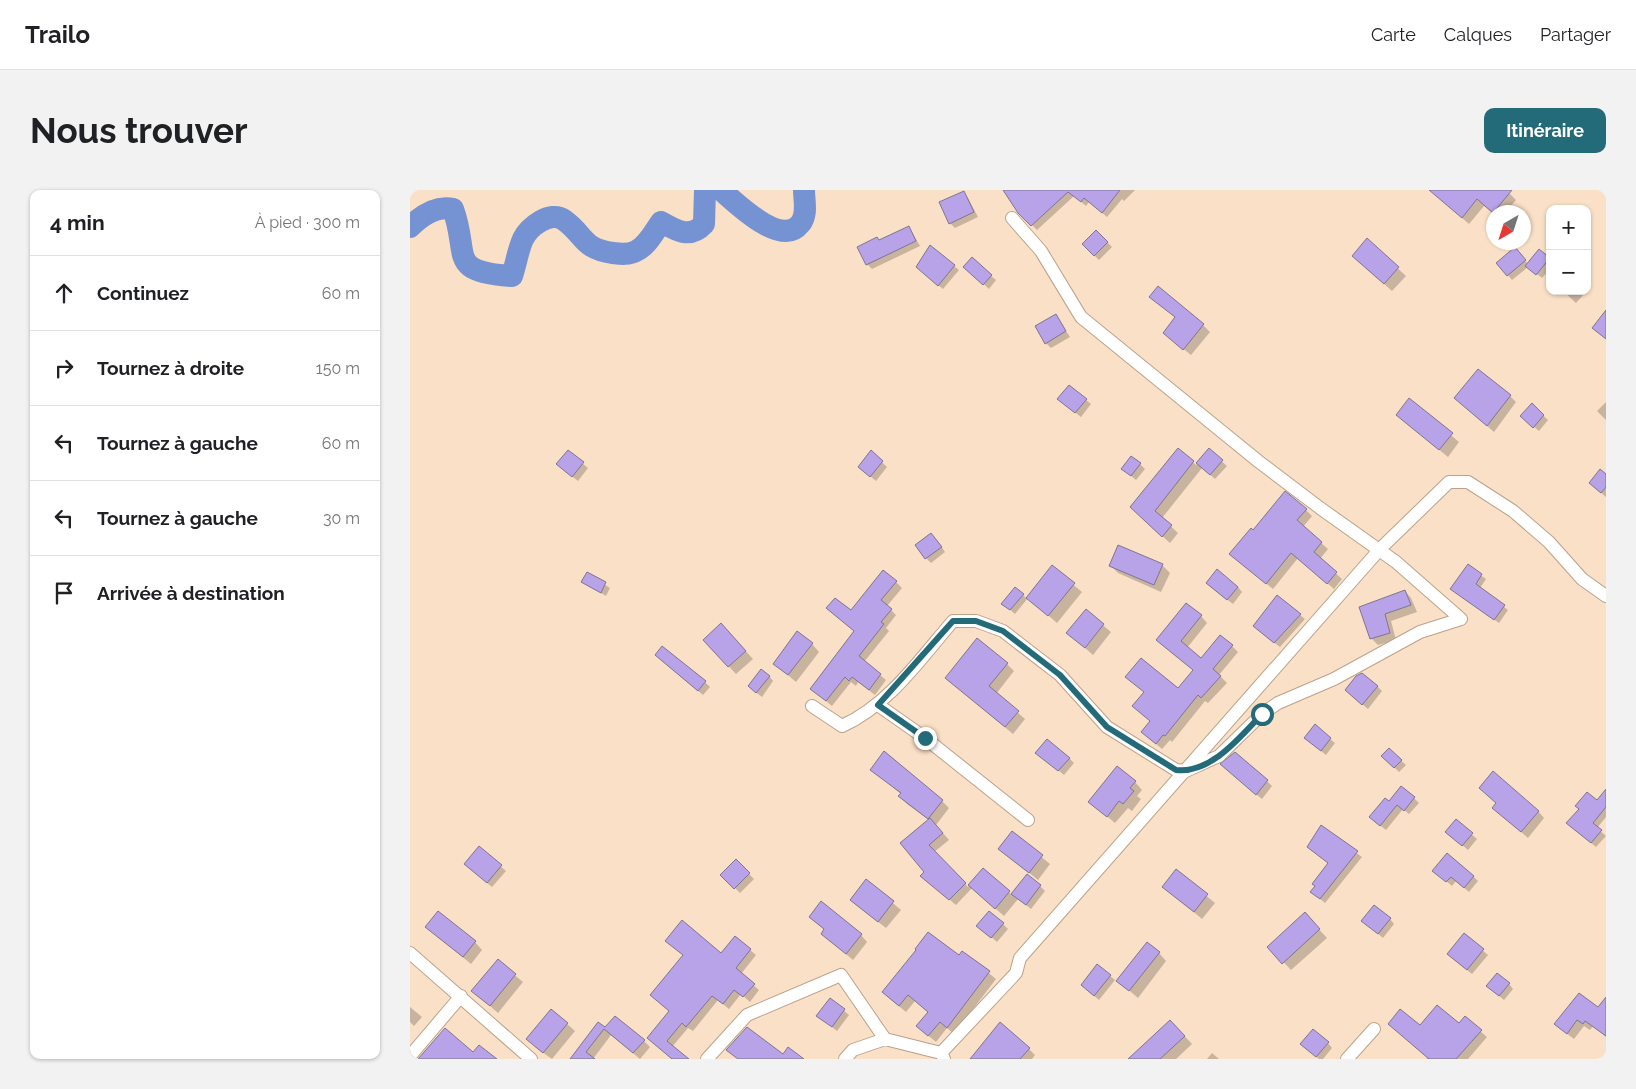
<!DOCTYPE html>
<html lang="fr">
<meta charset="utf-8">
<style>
body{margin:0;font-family:Raleway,sans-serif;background:#f2f2f2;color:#202124}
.controls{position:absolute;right:15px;top:15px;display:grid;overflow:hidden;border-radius:10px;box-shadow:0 1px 4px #0004}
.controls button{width:45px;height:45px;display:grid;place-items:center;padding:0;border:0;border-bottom:1px solid #e0e0e0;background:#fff;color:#202124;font:25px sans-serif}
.compass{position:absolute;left:1076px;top:15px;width:45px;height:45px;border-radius:50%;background:#fff;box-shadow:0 1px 4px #0004;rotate:219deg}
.stop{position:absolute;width:15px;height:15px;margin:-11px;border:4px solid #246b79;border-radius:50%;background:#fff}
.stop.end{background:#246b79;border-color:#fff;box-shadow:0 1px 5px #0008}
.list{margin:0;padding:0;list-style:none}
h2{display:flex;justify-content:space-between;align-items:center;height:65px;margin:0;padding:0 20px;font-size:21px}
h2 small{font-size:16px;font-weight:400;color:#757577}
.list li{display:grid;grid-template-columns:32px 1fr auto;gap:15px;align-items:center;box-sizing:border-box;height:75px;padding:0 20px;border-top:1px solid #e0e0e0}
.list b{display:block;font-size:19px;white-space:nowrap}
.list em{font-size:16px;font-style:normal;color:#757577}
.icon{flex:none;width:28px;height:28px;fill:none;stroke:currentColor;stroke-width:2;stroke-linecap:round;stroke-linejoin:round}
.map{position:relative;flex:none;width:1196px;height:869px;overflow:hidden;border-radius:10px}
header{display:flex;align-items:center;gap:30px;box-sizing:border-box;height:70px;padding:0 25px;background:#fff;border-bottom:1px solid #e0e0e0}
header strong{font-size:24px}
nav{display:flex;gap:28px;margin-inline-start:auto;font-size:18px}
.intro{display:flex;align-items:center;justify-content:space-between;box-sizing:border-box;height:120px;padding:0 30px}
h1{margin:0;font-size:35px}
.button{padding:12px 22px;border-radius:10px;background:#246b79;color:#fff;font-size:18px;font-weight:700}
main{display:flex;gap:30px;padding:0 30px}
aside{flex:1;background:#fff;border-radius:10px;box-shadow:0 1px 4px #0004}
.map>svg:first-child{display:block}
.shadow{fill:#0003}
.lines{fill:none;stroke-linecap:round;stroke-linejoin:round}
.river{stroke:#7592d2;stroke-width:22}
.building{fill:#b8a2e8;stroke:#7d7592}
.minor-casing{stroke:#bba289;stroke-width:14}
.minor{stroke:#fff;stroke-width:12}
.route{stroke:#246b79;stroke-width:6}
</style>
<header>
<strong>Trailo</strong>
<nav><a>Carte</a><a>Calques</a><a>Partager</a></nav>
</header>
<div class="intro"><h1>Nous trouver</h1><a class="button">Itinéraire</a></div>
<main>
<aside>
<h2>4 min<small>À pied · 300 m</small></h2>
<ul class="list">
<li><svg class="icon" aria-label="ahead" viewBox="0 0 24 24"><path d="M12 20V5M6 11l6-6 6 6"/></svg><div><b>Continuez</b></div><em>60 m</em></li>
<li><svg class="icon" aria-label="right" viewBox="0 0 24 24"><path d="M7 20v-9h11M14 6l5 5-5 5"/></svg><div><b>Tournez à droite</b></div><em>150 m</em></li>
<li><svg class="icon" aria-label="left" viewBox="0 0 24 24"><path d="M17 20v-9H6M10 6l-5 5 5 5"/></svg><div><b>Tournez à gauche</b></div><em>60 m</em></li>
<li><svg class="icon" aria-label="left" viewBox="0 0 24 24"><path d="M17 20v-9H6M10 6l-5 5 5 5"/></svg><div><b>Tournez à gauche</b></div><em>30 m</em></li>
<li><svg class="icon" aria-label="arrive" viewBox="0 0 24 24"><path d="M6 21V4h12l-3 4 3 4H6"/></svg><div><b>Arrivée à destination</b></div></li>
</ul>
</aside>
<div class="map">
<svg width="1196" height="869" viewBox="0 0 1196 869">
<rect width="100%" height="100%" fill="#fae0c6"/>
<!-- shadow -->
<path class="shadow" d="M595 0H725L714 11 712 9 697 27 679 12 676 16 664 6 627 40 609 22Z
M1026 0H1096L1106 10 1096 22 1084 24 1074 16 1059 34 1030 9Z
M554 3 558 8 568 27 545 38 540 33Z
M499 37 510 56 462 79 457 74Z
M686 41 702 57 689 70 673 54Z
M957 50 996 86 982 101 951 73Z
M1129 61 1140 70V79L1132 88 1118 77 1102 90 1098 85 1109 64 1118 74Z
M544 76 549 80 533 99 512 82Z
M560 81 581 86 586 90 579 99Z
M1153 101H1173L1175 103 1166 113Z
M741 107 793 135 800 142 781 165 761 149 766 128Z
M646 126 660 147 641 158 636 153Z
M1100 206 1106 212 1084 242 1045 208Z
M676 210 681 214 671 227 654 214Z
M999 210 1049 252 1038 267 987 225Z
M1196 212V230L1187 221Z
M1122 215 1138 230 1129 241 1117 231Z
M768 260 786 275 799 260 817 276 805 289 792 278 752 328 768 343 760 353 729 325Z
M158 261 178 278 168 291 153 279Z
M461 262 477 277 466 291 454 281Z
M730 274 735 279 726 290 713 279Z
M1196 286V307L1185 298Z
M896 320 902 326 893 337 918 359 910 369 932 389 924 399 888 368 863 399 827 370Z
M526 349 535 362 521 373 516 368Z
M700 375H752L760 383 751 402 708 383Z
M1058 376 1076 389 1070 398 1098 420 1089 433 1046 403Z
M642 377 672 402 647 433 618 408 605 424 598 418 613 405 617 409Z
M177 383 200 398 196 406 173 392Z
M486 392 492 398 477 416 486 425 476 438 479 441 454 472 476 490 465 505 448 492 446 496 441 492 422 516 401 499 445 442 441 422Z
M828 397 832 402 823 414 802 398Z
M995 401 1001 408 1007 422 981 431 986 450 968 455 961 448 951 417Z
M676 421 701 442 683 465 658 443Z
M890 425 895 429 870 457 849 441Z
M791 426 797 433 777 458 791 469 822 456 828 462 809 485 817 493 798 513 795 511 762 552 760 550 752 559 739 548 768 500 784 480 754 456Z
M319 443 343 469 326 484 294 450Z
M402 454 409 462 386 492 364 473Z
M251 470 295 492 300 497 293 505Z
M597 474 604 481 586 504 615 529 603 544 536 488Z
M359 486 363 491 352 507 344 501Z
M967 496 972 501 958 519 941 505Z
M920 549 925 553 916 565 901 553Z
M979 560 996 575 989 582 973 566Z
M632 567 659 568 664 573 654 585Z
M462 580 532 611 539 618 526 635 539 650 524 662 558 697 573 680 602 705 630 696 635 701 621 719 608 709 594 726 562 698 546 715 518 692 516 682 519 630 497 614 490 606 491 604Z
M857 591 862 596 852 609 837 597Z
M725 592 732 600 727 606 731 609 722 621 718 618 705 633 688 619Z
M1004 608 1009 613 999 624 993 619 976 640 966 632 979 612Z
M1196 608V627L1187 638 1196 646 1186 657 1163 638 1187 612Z
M1087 613 1128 621 1134 628 1118 648 1090 624Z
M1046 631 1067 649 1058 660 1042 646Z
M911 637 952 667 915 713 902 702 919 674Z
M602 643 640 674 628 690 590 659Z
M69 658 96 681 82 697 60 679Z
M326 671 344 689 330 703 312 685Z
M766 681 805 713 792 729 754 697Z
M1029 685 1063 686 1068 691 1059 702 1046 691 1042 696Z
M457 691 491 720 476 738 449 717Z
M400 727 451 745 457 752 443 770 419 750 415 740Z
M980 729 984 734 973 748 953 731Z
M902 732 917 748 881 780 859 757Z
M593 734 598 739 587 752 573 740Z
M16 737 65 752 72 760 61 774Z
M1054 745 1078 765 1062 784 1043 769Z
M340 760 346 765 331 784 349 800 340 812 331 804 319 819 308 810 283 841 278 838 262 857 277 869H262L244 854 312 764Z
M553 762 586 789 544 844 537 838 526 852 515 843 519 823 505 811 496 822 480 809Z
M749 763 756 771 728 808 708 791Z
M88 771 113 792 88 823 63 801Z
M700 786 705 790 689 810 677 800Z
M1099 794 1103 799 1094 810 1083 801Z
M1170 805 1188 819H1196V847L1183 836 1180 840 1174 836 1164 849 1152 840Z
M420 809 439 825 427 841 413 830Z
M0 817 12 827 4 836 0 832Z
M1055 828 1077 847 1058 869H1017L1010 837 1049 835Z
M157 834 165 841 142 869 125 857Z
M189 834 196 839 234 851 240 857 230 869 201 845 183 869H161Z
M768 839 782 854 766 869H726Z
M918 853 922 858 913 869H909L897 859Z
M619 859 625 865 622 869H565Z
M802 863 809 869H797Z"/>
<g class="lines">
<!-- river -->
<path class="river" d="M311 0C325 12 371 58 390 34 398 25 394 11 394 0
M0 37C12 25 26 15 43 19 60 65 36 82 102 86 106 74 108 60 113 49 119 37 140 20 154 30 175 45 172 59 203 63 211 64 219 65 226 61 237 56 244 42 251 32 267 41 280 49 294 34L295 0"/>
</g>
<!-- building -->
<path class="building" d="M593 0H710L692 23 674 8 671 12 658 2 621 36 608 23Z
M1019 0H1102L1083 23 1067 9 1052 28Z
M554 1 564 22 539 34 529 12Z
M499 36 506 51 456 75 447 57 467 47 469 50Z
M686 40 698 52 684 66 672 54Z
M957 48 989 77 974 94 942 66Z
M520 55 545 75 528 96 506 77Z
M1105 57 1116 70 1097 86 1086 73Z
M1129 59 1140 68 1126 85 1115 76Z
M562 67 582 85 573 95 553 77Z
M748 96 794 134 773 160 753 143 765 127 739 107Z
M1196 120V149L1182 138Z
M646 124 656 141 635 154 625 136Z
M1068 179 1101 205 1077 236 1044 208Z
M659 195 677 209 665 223 647 209Z
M999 208 1043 243 1029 260 986 225Z
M1122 213 1134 225 1123 238 1110 226Z
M768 258 784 271 745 321 762 335 752 347 720 317Z
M799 258 813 270 800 285 786 273Z
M158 260 174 272 162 287 146 274Z
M461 260 473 271 460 287 448 277Z
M721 266 731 273 721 286 711 279Z
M1190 279 1196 284V297L1191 303 1179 293Z
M875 301 897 319 887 330 912 352 904 362 927 382 917 394 881 363 856 394 819 364 841 338 843 340Z
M521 343 532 357 515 369 505 355Z
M708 355 753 374 744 395 699 376Z
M1058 374 1072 384 1066 394 1095 415 1084 430 1040 399Z
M642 375 665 393 638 426 616 408Z
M807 379 828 397 817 410 796 393Z
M473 380 487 391 471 410 482 419 471 432 474 434 449 466 471 484 459 500 442 487 439 491 435 487 416 511 400 499 444 441 416 418 425 408 441 420Z
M177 382 196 392 191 403 171 392Z
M605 397 614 404 600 420 591 414Z
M995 400 1001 415 975 424 980 443 960 449 949 417Z
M867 405 891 424 864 453 843 436Z
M776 413 792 425 771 451 791 468 810 445 823 455 803 479 811 486 791 508 788 505 755 546 753 545 746 554 731 542 740 531 722 516 734 502 715 487 731 468 768 498 783 480 746 450Z
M676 419 694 434 675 458 656 443Z
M311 433 336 461 318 477 293 450Z
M387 441 403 453 378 485 363 474Z
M567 448 598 473 579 496 609 521 595 537 535 488Z
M252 456 296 491 288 501 245 465Z
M351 479 360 486 346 503 338 496Z
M952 483 968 496 952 515 935 500 946 486Z
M905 534 921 548 911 561 894 548Z
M637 549 660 568 648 581 625 563Z
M979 558 992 570 984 578 971 566Z
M474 561 533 610 518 629 488 606 491 603 460 580Z
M825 562 858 590 846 605 810 574Z
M707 576 726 591 720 598 724 601 713 614 709 611 697 627 678 612Z
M1083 581 1129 621 1111 642 1082 618 1086 613 1069 598Z
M991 596 1005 607 994 621 987 615 970 636 959 627 975 608 979 611Z
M1196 599V617L1183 633 1192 640 1181 653 1156 633 1169 619 1165 616 1177 602 1187 610Z
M520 628 533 643 519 655 556 693 539 710 510 686 514 682 490 653Z
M1046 629 1063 643 1052 656 1035 642Z
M911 635 948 661 910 709 900 702 905 696 902 694 918 673 897 657Z
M602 641 633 665 619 683 588 659Z
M69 656 92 675 77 693 54 674Z
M1037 663 1064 686 1054 698 1041 687 1036 692 1022 681Z
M326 669 340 683 324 699 310 685Z
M573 678 600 701 585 719 558 695Z
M766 679 798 704 784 722 752 697Z
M617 684 631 695 616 715 601 704Z
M456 689 484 711 468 732 440 710Z
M411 711 452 744 436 764 411 744 414 739 399 727Z
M964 715 981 728 968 744 951 731Z
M28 721 66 751 53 767 15 737Z
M579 721 594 733 581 748 566 736Z
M895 722 910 739 872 774 857 757Z
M272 730 311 763 325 746 341 759 326 778 345 794 333 807 324 800 313 814 302 806 276 837 272 833 257 851 279 869H262L237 848 259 821 240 805 273 765 255 751Z
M518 742 549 765 552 761 580 781 537 838 530 832 518 846 506 836 518 822 498 805 489 816 472 802 506 760 505 759Z
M1054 743 1074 759 1057 780 1037 764Z
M737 752 750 762 719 801 706 791Z
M88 769 106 784 80 816 61 801Z
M687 774 701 785 684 806 671 795Z
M1087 783 1100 793 1089 806 1076 796Z
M1169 803 1188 817 1196 807V846L1175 831 1173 834 1167 830 1157 844 1144 834Z
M420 808 435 819 422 837 406 826Z
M1027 815 1049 833 1055 826 1072 840 1046 869H1019L978 834 990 819 1010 835Z
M141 819 158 833 133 863 116 849Z
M205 826 235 850 223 863 194 839 176 862 185 869H160L188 832 195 837Z
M760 830 775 846 750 869H718Z
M590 832 620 858 610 869H560Z
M337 837 373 864 378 857 394 869H328L316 860Z
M35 838 63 862 69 855 87 869H8Z
M903 839 919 852 906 867 890 854Z"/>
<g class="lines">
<!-- minor casing -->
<g class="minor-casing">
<path id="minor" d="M602 28 631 61 671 127 848 271 910 318 986 372 1051 429
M468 515 515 548 618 630
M402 516 432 536C479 515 510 469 543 431H566L593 441 650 485 697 537 766 580 776 581 809 566 852 524 868 513 924 489 1010 442 1051 429
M0 763 121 869
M531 863 606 783 610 768 970 359 1039 292H1058L1103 321 1139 352 1172 389 1196 406
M0 866 51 806
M297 869 337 825 431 785 475 849 531 863 534 869
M435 869 443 860 475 849
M937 869 964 839"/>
</g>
<!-- minor -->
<use href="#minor" class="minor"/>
</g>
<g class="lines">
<!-- route -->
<path class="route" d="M515 548 468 515 543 431H566L593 441 650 485 697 537 766 580C801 584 830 547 852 524"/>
</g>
</svg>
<div class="controls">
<button>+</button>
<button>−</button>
</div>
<svg class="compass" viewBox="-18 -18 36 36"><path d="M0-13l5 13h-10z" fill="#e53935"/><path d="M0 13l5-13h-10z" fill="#757577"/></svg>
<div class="stop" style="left:852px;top:524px"></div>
<div class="stop end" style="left:515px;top:548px"></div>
</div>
</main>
